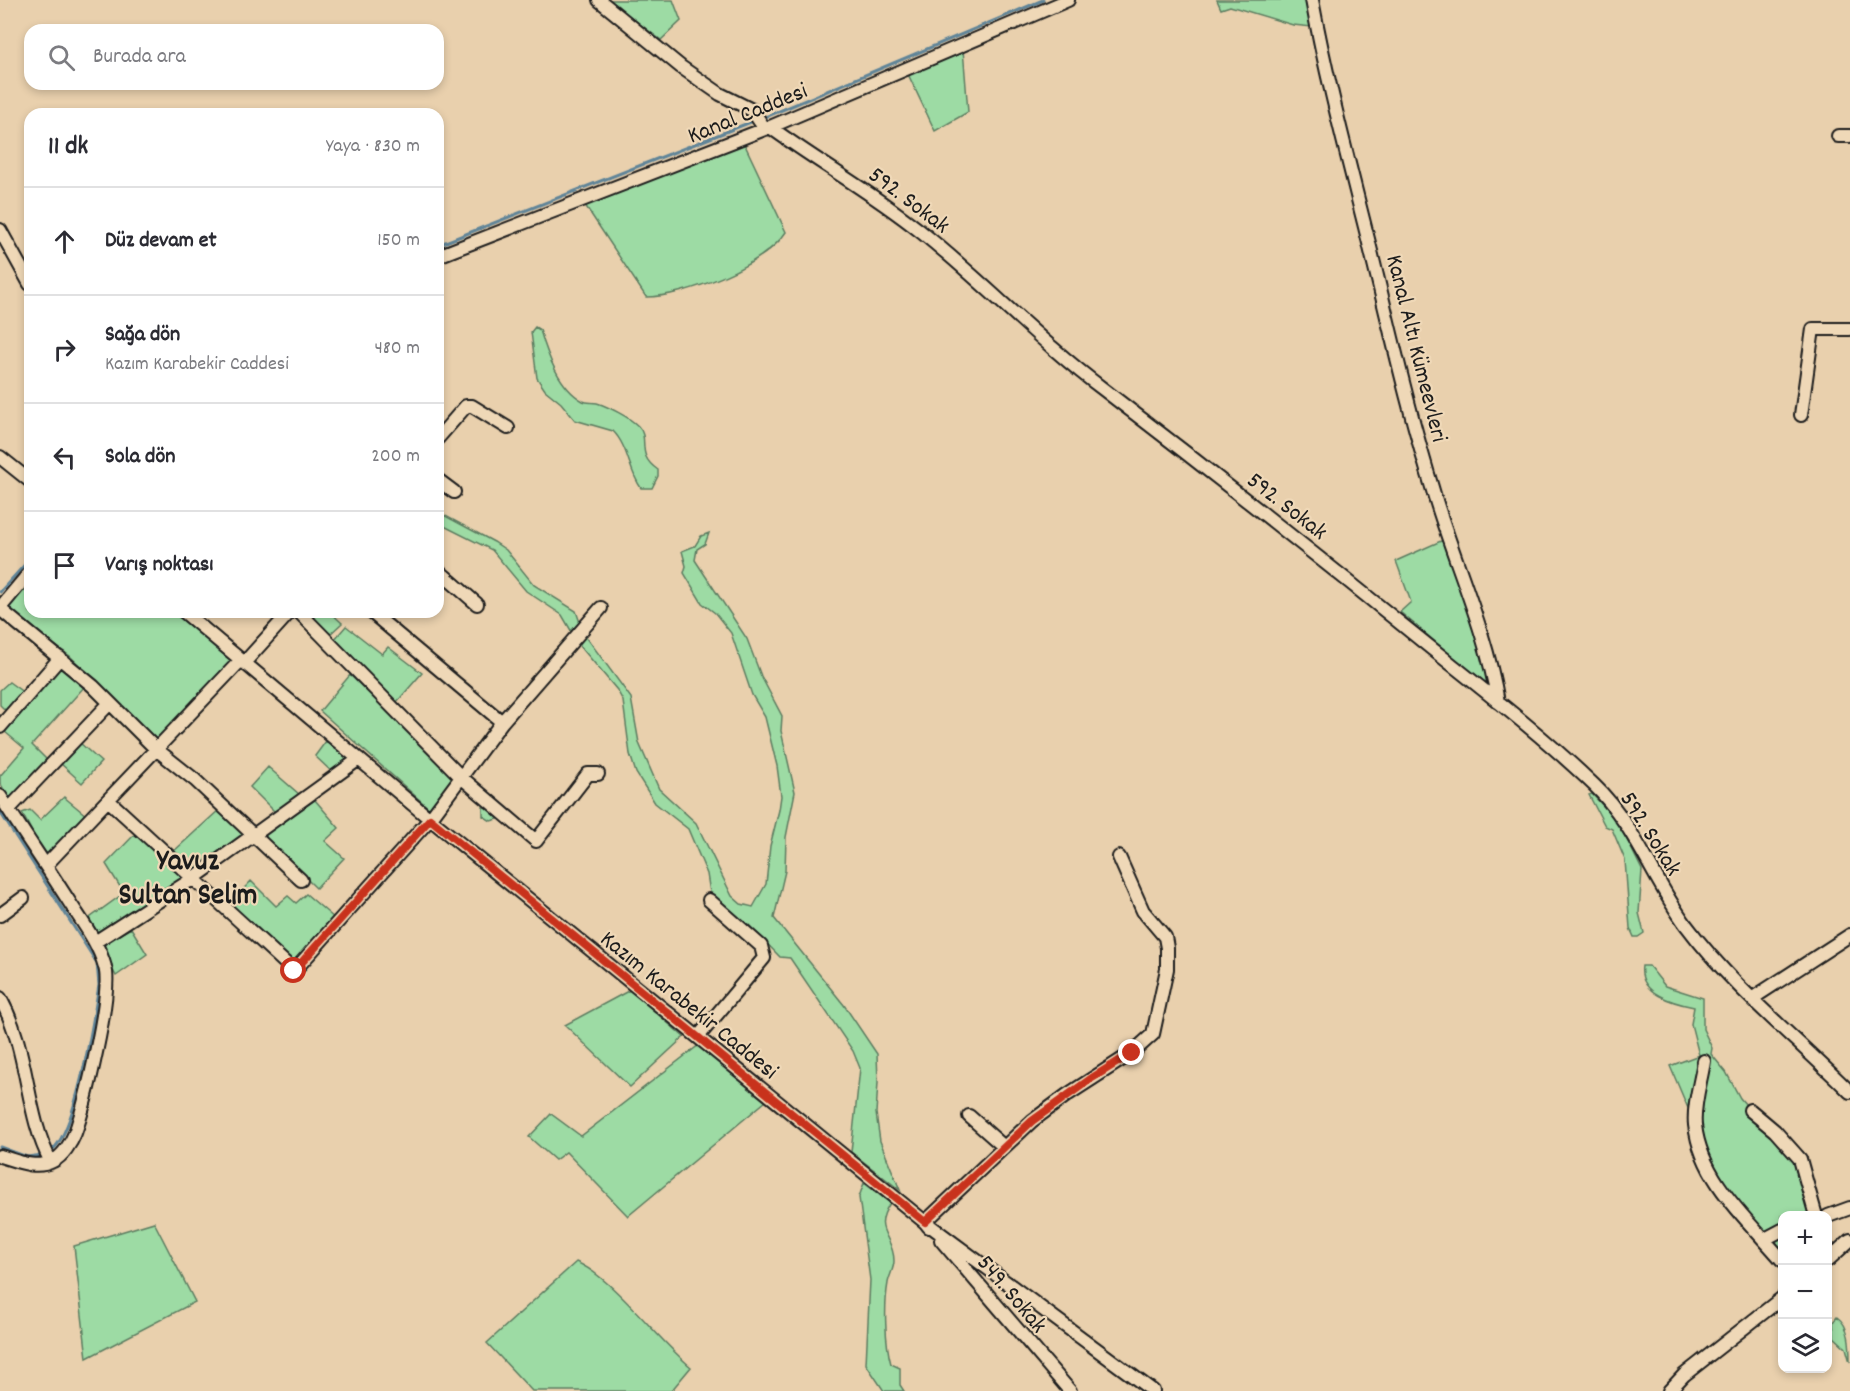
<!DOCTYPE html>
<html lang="tr">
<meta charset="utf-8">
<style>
body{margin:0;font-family:Dekko,sans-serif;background:#f2f2f3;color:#2b2b33}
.controls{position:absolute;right:18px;bottom:18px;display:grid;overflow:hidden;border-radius:12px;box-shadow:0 3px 9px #0003}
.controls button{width:54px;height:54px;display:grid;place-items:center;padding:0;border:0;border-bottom:2px solid #e1e1e2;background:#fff;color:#2b2b33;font:30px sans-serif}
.stop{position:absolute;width:18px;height:18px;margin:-14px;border:4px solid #c8321e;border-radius:50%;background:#fff}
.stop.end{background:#c8321e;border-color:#fff;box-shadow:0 2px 6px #0008}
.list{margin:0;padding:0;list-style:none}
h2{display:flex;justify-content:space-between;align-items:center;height:78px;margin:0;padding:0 24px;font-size:26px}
h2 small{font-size:20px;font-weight:400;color:#7c7c81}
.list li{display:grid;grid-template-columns:39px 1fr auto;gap:18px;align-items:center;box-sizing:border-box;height:108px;padding:0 24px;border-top:2px solid #e1e1e2}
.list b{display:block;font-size:22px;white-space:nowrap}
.list p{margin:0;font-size:20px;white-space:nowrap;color:#7c7c81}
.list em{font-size:20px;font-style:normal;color:#7c7c81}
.icon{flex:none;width:33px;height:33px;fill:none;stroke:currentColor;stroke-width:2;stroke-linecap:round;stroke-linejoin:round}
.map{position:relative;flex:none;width:1850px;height:1391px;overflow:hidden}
.search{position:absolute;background:#fff;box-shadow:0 3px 9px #0003;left:24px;top:24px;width:420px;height:66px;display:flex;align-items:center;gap:15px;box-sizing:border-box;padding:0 21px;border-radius:18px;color:#7c7c81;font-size:22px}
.panel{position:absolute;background:#fff;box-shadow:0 3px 9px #0003;left:24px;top:108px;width:420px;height:510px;border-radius:18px}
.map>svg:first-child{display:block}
.green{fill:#9ddba4;stroke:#5c7c60;stroke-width:1.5}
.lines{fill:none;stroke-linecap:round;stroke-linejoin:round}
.stream{stroke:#5f8498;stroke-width:3}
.minor-casing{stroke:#1c1c1c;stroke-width:16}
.minor{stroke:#efd8b7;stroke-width:12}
.route{stroke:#c8321e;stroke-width:8}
.labels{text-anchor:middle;stroke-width:4.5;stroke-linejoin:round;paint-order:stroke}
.street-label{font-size:24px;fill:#1c1c1c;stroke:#efd8b7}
.district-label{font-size:30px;font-weight:bold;fill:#1c1c1c;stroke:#efd8b7}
</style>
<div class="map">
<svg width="1850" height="1391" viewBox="0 0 1850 1391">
<rect width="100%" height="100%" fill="#e9d0ad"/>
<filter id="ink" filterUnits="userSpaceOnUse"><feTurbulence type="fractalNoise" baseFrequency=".0167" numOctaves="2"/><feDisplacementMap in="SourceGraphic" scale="12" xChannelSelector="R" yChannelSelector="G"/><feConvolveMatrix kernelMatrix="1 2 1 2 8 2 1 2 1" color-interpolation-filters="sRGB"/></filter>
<g filter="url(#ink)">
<!-- green -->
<path class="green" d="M608 0H673L681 21 661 40Z
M1217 0H1307L1312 27 1293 25 1230 6 1221 9Z
M963 49 968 112 935 131 908 74Z
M744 143 786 232C765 265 684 297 646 297L585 205Z
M535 327 540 330C547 354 559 388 583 401 587 403 592 402 597 403 609 407 629 417 638 426 651 440 634 453 658 470V476L652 488H641C629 471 628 446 613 431L575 420 561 403 545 390 537 378 531 332Z
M438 512 494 542 506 550 534 585 576 611 584 634 631 698 639 743 659 789 696 823 732 896 741 904 753 907 766 884 770 846 779 810 781 796 777 766 765 717 752 695 731 633 715 613 702 603 684 573 686 566 682 551 695 546 701 536 709 533 705 544 697 549 695 560 747 639 761 676 782 716 781 731 795 792 786 837 785 871 774 918 844 1005 877 1054 878 1082 876 1113 880 1141 900 1190 851 1152 860 1068 853 1051 790 958 780 957 748 924 729 912 710 893 707 874 688 829 655 803 636 773 630 754 623 701 617 690 580 646 562 615 526 591 492 550 438 523Z
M1443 540 1474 619 1491 689 1400 612 1411 602 1396 561Z
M30 578V612H173L234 662 157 743 70 656 6 611 7 604Z
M304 612H330L342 623 328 636Z
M346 626 382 654 388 647 422 673 396 703 334 640Z
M60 667 86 685 32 745 49 762 11 802 0 783V776L24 748 5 732Z
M350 675 458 779 431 810 320 711Z
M9 682 24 693 8 713 0 705V690Z
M326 741 350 759 333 773 315 756Z
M79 742 101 762 82 783 60 763Z
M268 767 300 795 276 813 250 787Z
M1592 794 1618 822 1642 870 1639 913 1644 933 1638 937H1634L1630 928 1625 860 1612 829 1605 826 1589 795Z
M64 797 87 816 46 858 22 813 30 810 40 820Z
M315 800 339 828 325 841 344 858 316 888 267 840 265 834Z
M483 807H489L498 819 491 821 483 816Z
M220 809 245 834 193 872 173 852Z
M136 833 183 877 98 935 87 920 124 893 106 864Z
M251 881 276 906 288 896 296 903 306 894 334 918 294 964 229 904Z
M131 928 147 954 116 976 100 945Z
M1642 966H1649L1665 986 1703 998V1029L1712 1048 1711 1054 1726 1072 1740 1098 1799 1166 1811 1215 1782 1216V1253L1729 1192 1713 1167 1670 1066 1699 1055 1691 1024 1694 1007C1674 1003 1638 994 1642 966Z
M630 990 684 1037 630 1087 565 1025Z
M699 1045 766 1101 628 1216 566 1152 555 1160 529 1137 551 1114 581 1136Z
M864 1183 890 1203C871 1232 894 1235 894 1261 894 1269 889 1276 888 1283 884 1305 885 1343 891 1364L900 1368V1385L904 1391H884L866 1364 870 1280 859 1197Z
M154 1222 195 1302 87 1358 74 1246Z
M576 1262C611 1276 658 1340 691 1367L671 1391H532L487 1343Z
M1837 1317C1850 1326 1850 1346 1850 1362L1846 1348 1834 1337 1833 1322Z"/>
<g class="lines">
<!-- stream -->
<path class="stream" d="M763 118 1043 0
M438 245 756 120
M0 592 30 559
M0 812 97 963 99 985C94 1016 76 1139 49 1152
M0 1147 27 1157 43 1155"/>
<!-- minor casing -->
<g class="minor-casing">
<path id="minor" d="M599 0 681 67 720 94 752 110 765 129
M1312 0C1327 81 1348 159 1368 239 1389 324 1408 410 1434 494 1455 564 1486 630 1498 702
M770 127C819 163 872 192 920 231 983 281 1039 341 1103 389 1214 474 1323 560 1431 648 1486 692 1543 736 1594 785 1634 823 1653 880 1686 925 1733 988 1795 1037 1850 1092
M1838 136H1850
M0 230 30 284
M438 256 770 127 1068 0
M1801 415 1813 329H1850
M438 438 466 406H472L508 428
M0 457 30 481
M438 480 454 492
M438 570 477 604
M0 608 30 572
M0 609 93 686 156 749 195 780 301 880
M184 612 430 819 925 1222 1153 1391
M299 612 461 777 536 841 588 774H598
M371 612 502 722
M244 663 290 612
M0 727 60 658
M0 796C23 832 47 867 70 903 83 923 99 944 105 967 113 992 85 1105 75 1133 71 1143 63 1156 53 1161 36 1170 17 1161 0 1156
M108 800 294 971 430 819 502 722 601 608
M9 809 109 704
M46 865 241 660
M0 915 23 898
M95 942 194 878 359 759
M0 998C30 1052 24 1111 51 1162
M1753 998 1850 935
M698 1037 764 958 761 946 709 900
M1704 1061C1701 1081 1693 1105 1695 1125 1701 1180 1749 1221 1782 1260
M1750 1110 1775 1131 1800 1159 1816 1216
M969 1116 1003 1146
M1828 1216 1850 1208
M929 1227 925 1222 1032 1121 1067 1095 1132 1053 1153 1034 1167 969V948L1165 937 1143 911 1119 857
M1765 1239 1782 1230
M941 1240 1070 1391
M1828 1260 1850 1240
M1669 1391 1684 1375 1782 1298"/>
</g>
<!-- minor -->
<use href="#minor" class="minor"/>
</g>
</g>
<g class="lines" filter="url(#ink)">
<!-- route -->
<path class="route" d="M294 971 430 819 925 1222 1032 1121 1092 1078 1132 1053"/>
</g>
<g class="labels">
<!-- street labels -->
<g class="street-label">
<text transform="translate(747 112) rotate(-22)" y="8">Kanal Caddesi</text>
<text transform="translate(910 199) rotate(37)" y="8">592. Sokak</text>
<text transform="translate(1418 348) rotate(76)" y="8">Kanal Altı Kümeevleri</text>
<text transform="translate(1288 505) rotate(38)" y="8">592. Sokak</text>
<text transform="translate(1652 833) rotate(58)" y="8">592. Sokak</text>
<text transform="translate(690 1004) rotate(39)" y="8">Kazım Karabekir Caddesi</text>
<text transform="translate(1013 1293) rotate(50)" y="8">549. Sokak</text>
</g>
<!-- district labels -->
<g class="district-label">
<text x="188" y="869">Yavuz<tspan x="188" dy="34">Sultan Selim</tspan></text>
</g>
</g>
</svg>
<div class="controls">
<button>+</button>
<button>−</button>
<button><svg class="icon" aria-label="layers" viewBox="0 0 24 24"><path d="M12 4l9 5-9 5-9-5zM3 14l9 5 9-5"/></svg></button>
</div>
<div class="stop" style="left:294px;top:971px"></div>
<div class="stop end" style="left:1132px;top:1053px"></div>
<div class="search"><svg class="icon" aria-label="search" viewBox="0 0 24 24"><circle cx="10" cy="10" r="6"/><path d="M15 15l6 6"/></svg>Burada ara</div>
<section class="panel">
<h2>11 dk<small>Yaya · 830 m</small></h2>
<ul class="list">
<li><svg class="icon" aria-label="ahead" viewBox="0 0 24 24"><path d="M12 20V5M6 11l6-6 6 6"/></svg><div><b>Düz devam et</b></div><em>150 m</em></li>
<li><svg class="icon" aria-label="right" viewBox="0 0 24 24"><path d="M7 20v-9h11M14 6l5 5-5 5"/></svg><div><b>Sağa dön</b><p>Kazım Karabekir Caddesi</p></div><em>480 m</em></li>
<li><svg class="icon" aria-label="left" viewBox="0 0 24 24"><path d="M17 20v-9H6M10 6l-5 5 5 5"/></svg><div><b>Sola dön</b></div><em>200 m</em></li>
<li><svg class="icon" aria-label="arrive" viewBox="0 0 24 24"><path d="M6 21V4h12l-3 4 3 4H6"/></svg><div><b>Varış noktası</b></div></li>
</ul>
</section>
</div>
